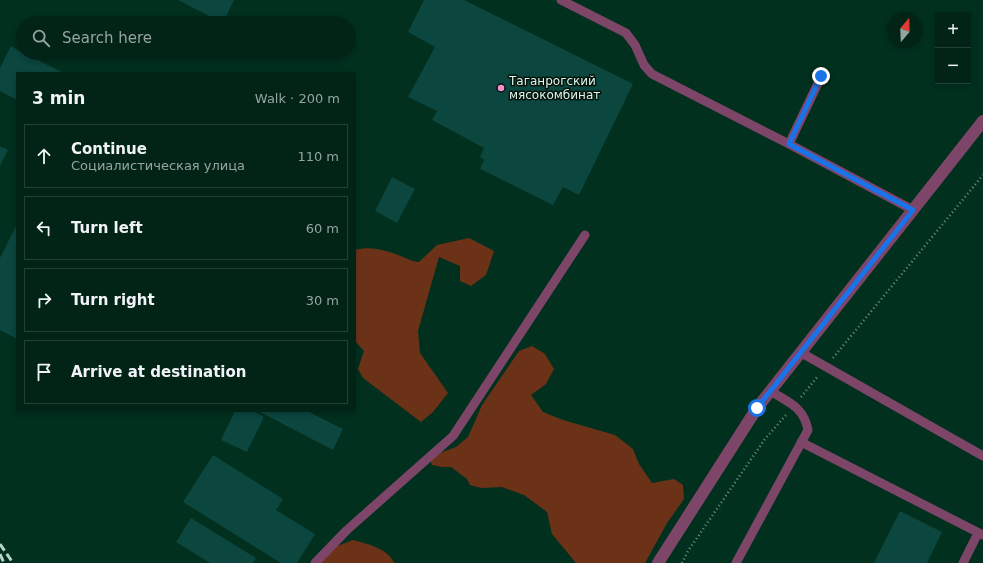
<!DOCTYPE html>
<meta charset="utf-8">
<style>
body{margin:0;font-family:"DejaVu Sans",sans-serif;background:#0f3024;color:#f1f3f6}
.controls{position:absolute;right:12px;top:12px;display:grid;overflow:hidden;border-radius:0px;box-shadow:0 2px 6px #0003}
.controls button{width:36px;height:36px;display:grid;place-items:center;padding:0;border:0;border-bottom:1px solid #234136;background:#012417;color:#f1f3f6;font:20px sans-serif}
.compass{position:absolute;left:887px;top:12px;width:36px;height:36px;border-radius:50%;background:#012417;box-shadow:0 2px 6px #0003;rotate:19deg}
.stop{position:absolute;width:12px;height:12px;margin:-9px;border:3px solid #1a73e8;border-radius:50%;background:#fff}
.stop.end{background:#1a73e8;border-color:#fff;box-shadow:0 1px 4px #0008}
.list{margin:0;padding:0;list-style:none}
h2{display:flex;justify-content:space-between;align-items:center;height:52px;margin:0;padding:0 16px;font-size:17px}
h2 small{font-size:13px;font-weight:400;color:#96a4a1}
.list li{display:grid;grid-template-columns:26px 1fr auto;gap:12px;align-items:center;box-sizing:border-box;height:64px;margin:0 8px 8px;padding:0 8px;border:1px solid #234136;border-radius:0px}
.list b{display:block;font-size:15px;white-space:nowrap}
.list p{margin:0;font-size:13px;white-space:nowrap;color:#96a4a1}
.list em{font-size:13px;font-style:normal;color:#96a4a1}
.icon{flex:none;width:22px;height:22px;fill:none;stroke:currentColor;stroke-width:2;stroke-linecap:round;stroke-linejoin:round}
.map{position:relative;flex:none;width:983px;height:563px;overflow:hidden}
.search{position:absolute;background:#012417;box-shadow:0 2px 6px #0003;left:16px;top:16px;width:340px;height:44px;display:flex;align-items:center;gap:10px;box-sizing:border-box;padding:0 14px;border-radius:22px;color:#96a4a1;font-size:15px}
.panel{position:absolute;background:#012417;box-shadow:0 2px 6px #0003;left:16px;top:72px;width:340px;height:340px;border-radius:0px}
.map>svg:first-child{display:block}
.green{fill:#6c3218}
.building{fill:#0b463f}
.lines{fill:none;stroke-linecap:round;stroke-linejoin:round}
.path{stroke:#719386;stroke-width:2.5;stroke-dasharray:1 3;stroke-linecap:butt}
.service{stroke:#7d4668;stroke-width:9}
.tertiary{stroke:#7d4668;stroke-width:12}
.rail{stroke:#b8d3c7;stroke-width:3;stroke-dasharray:8 4;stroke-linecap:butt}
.route{stroke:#1a73e8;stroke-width:5}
.poi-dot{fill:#f790ce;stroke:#04140d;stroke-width:1.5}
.labels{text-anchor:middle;stroke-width:3;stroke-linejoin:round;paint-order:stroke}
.poi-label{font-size:12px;fill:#def5ea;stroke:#04140d;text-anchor:start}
</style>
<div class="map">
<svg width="983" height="563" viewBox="0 0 983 563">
<rect width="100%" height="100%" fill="#01301f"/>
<!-- green -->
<path class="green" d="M469 238 494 251 486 275 471 286 460 281V266L439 257 418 331 420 353 448 393 433 412 421 422 363 378 358 369 364 351 355 341V250C370 246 384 250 398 255 406 258 410 261 419 262L437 245Z
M532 346 545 354 554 369 546 384 531 395 543 412 563 420 615 435 633 449 639 464 652 483 674 479 683 485 684 499 667 523 645 563H576L552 534 547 512 524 495 502 487 481 488 470 485 467 479 451 467H442L432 465 429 457 456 447 468 437 482 405 519 351Z
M353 540C367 544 388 548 394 563H319L327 550Z"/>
<!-- building -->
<path class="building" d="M178 0H234L223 23Z
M424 0H464L633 84 579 195 563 187 553 205 480 169 484 160 480 157 484 148 432 120 437 111 408 97 435 47 408 32Z
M11 46 23 53 64 73H17V100L0 91V68Z
M0 146 8 150 0 166Z
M392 177 415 189 397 223 375 211Z
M17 224V339L0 330V258Z
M235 411H253L264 417 247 452 221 440Z
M258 411H307L343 429 333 450Z
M213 455 283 499 276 510 315 534 297 563H281L183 502Z
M900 511 942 532 927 563H874Z
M191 518 256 558 253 563H210L176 542Z"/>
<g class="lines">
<!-- path -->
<path class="path" d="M833 358 983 175
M801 397 818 376
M682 563 688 551 765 439 786 415"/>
<!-- service -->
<path class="service" d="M561 0 626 33 635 45 644 65 652 74 789 144 913 210
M789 144 821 77
M800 352 983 456
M801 442 983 535
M315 563 347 530 453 436 585 235
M736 563 808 430C804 407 788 402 770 391
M963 563 978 533"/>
<!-- tertiary -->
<path class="tertiary" d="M658 563 757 408 983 121"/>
<!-- rail -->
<path class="rail" d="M0 544 13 563
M0 554 4 563"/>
</g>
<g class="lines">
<!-- route -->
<path class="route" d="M757 408 913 210 789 144 821 76"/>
</g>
<!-- markers -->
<circle class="poi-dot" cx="501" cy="88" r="4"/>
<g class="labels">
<!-- poi labels -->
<g class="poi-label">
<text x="509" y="85">Таганрогский<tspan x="509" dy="14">мясокомбинат</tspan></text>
</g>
</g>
</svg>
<div class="controls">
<button>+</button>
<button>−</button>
</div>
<svg class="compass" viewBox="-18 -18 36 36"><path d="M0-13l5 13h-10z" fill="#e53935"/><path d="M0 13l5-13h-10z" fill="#96a4a1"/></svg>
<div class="stop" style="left:757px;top:408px"></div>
<div class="stop end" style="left:821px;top:76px"></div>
<div class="search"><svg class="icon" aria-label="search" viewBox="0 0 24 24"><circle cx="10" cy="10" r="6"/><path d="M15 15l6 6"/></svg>Search here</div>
<section class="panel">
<h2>3 min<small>Walk · 200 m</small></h2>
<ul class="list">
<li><svg class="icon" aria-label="ahead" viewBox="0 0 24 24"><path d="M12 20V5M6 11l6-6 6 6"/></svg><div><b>Continue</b><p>Социалистическая улица</p></div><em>110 m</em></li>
<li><svg class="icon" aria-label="left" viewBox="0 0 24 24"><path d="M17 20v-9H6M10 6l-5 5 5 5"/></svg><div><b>Turn left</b></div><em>60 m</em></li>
<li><svg class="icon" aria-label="right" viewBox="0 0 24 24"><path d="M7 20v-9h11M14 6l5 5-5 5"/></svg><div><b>Turn right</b></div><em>30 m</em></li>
<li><svg class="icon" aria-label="arrive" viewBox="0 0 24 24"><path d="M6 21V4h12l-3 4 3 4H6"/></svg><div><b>Arrive at destination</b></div></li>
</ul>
</section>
</div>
